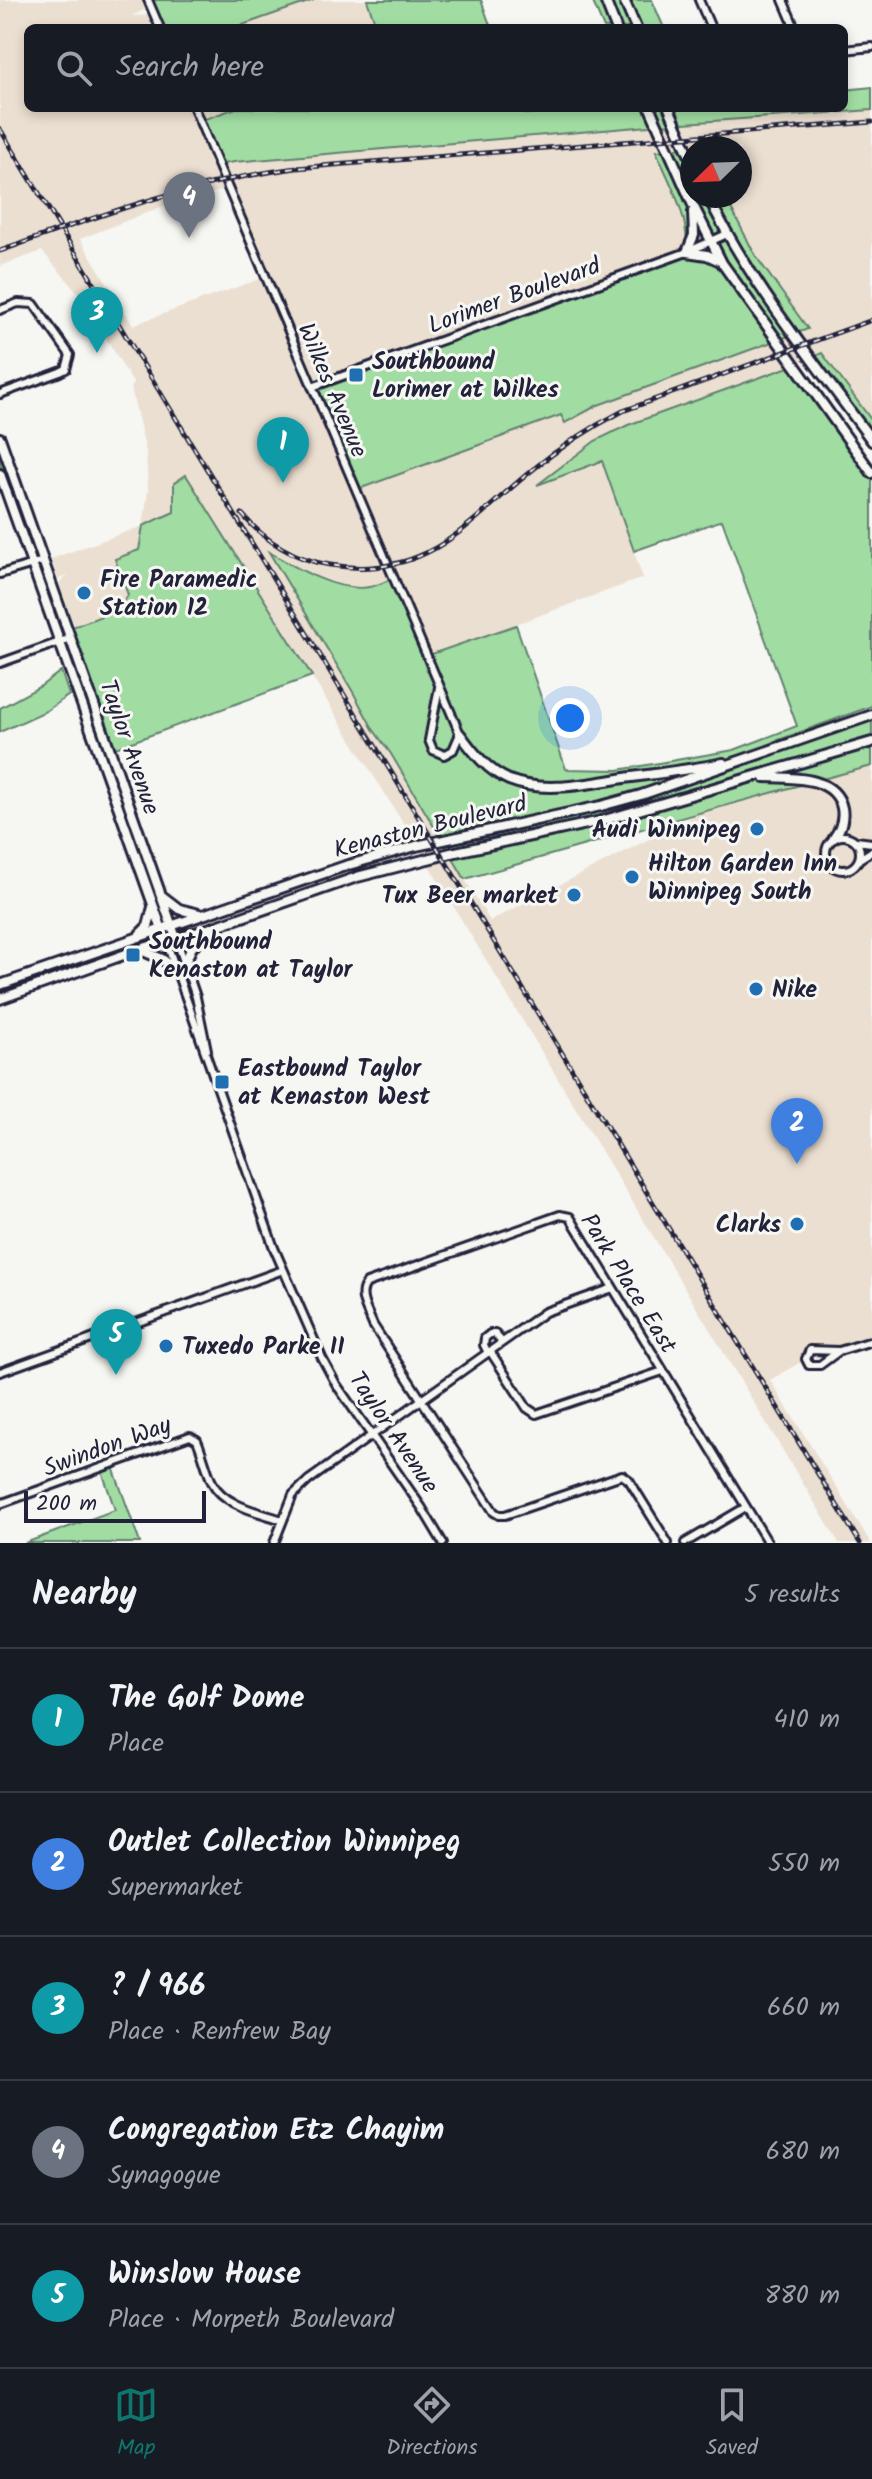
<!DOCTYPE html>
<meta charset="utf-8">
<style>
body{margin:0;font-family:Kalam,sans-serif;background:#242831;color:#f1f3f6}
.compass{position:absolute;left:680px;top:136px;width:72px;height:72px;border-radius:50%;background:#171b24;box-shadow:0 4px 12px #0003;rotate:247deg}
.scale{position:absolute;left:24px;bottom:20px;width:182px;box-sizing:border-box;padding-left:8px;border:4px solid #22223b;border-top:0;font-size:22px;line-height:28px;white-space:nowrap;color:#22223b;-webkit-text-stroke:6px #f6f6f2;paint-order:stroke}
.you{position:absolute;left:570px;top:718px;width:28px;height:28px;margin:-20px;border:6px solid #fff;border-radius:50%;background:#1a73e8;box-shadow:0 0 0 12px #1a73e833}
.badge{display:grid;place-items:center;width:52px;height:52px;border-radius:50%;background:#0f766e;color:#fff;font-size:26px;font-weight:700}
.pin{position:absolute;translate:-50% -66px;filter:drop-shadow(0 2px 4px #0008)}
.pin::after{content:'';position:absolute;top:42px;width:28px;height:24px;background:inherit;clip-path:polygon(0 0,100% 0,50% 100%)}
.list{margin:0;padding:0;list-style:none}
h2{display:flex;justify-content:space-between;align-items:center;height:104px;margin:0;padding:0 32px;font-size:34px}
h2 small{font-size:26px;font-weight:400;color:#9ea1a6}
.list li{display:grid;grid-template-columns:52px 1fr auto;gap:24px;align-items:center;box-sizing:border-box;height:144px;padding:0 32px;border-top:2px solid #363941}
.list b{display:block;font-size:30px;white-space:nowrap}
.list p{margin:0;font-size:26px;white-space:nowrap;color:#9ea1a6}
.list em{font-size:26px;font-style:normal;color:#9ea1a6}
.icon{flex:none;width:44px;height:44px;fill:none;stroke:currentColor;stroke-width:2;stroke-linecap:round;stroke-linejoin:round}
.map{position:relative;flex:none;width:872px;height:1543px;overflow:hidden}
.search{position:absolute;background:#171b24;box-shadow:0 4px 12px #0003;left:24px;right:24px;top:24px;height:88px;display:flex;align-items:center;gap:20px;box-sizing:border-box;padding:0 28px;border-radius:12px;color:#9ea1a6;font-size:30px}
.sheet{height:824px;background:#171b24}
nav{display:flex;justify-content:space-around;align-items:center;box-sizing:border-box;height:112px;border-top:2px solid #363941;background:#171b24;font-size:22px;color:#9ea1a6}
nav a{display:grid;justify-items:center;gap:4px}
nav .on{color:#0f766e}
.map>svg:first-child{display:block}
.built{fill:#ebdfd1;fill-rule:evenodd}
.green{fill:#a1dda3;stroke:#62806f;stroke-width:2;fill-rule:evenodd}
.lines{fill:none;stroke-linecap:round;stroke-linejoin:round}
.minor-casing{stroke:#22223b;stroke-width:12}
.major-casing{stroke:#22223b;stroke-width:14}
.minor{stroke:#f6f6f2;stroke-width:6}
.major{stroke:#f6f6f2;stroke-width:8}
.rail-casing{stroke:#22223b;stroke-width:5}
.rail{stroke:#f6f6f2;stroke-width:2;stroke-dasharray:6;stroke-linecap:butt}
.poi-dot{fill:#1f6fb2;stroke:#f6f6f2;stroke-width:3}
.labels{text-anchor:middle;stroke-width:6;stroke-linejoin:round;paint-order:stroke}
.street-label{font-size:24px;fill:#22223b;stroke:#f6f6f2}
.poi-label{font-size:24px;font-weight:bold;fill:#22223b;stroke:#f6f6f2;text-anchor:start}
</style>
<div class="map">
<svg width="872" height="1543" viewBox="0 0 872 1543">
<rect width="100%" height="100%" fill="#f6f6f2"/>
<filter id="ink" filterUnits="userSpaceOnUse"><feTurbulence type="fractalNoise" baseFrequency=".0125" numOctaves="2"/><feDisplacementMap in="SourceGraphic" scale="16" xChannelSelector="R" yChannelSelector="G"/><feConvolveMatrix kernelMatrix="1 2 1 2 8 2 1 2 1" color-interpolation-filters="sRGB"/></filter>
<g filter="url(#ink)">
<!-- built -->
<path class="built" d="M0 0H143L146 9 132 16 154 15 160 28H28V108H236L200 121 219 165 234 162 684 123 872 110V421L822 354 628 425 596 441 541 483 602 461 643 578 427 656 369 587H350L303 572 270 554 490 921 696 815 738 800 872 766V1341L839 1351 810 1350 806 1359 770 1380 871 1543H839L403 823 187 476 174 483V512L143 526 128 595 120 609 74 625 59 583 68 576 58 579 51 559 143 526 148 491 146 452 131 388 133 383 81 296 42 251 0 266ZM702 146 703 148H740V196H725L755 255 807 329 598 405 565 422 561 415 356 490 687 252 688 235 686 221 657 151ZM228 189 265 277 133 325 80 239 168 204Z
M314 0H367L377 28H234Z"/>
<!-- green -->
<path class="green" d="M148 0H314L234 28H160Z
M367 0H481L491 28H377Z
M592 0H652L664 28H604Z
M872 87V110L684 123 234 162 218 165 199 121 236 108H522L525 114 591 108H844V90Z
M702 146 703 148H692V196H725L755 255 808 329 598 405 565 423 561 415 356 490 312 387 687 252C689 216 670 183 656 151ZM693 206 720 261 688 251 692 244Z
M822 353 872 421V441L811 358Z
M794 365 872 473V706L773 742 872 714V766C736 801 601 841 465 879L391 754 373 729 353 692 269 552C295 567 338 593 369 587 377 586 386 581 393 578L426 656 516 625 566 769 618 770 734 750 797 726 722 520 634 551 602 461 537 485 595 441 628 425Z
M0 447 37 555 35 557 32 555 0 464Z
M186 475 312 676 110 750 67 629 120 609 128 595 115 559 139 550 143 526 174 512V483Z
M61 671 69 695 46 711 0 732V708L41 686Z
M113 1467 140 1543H25L115 1510 102 1471Z"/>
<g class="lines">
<!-- minor casing -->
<g class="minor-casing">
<path id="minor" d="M148 0 160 28
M699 0 711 28
M783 0 795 28
M844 50 872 47
M194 108 460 734 453 750 444 755 433 750 429 740 439 687
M0 310 18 303 34 304 70 355 66 369 60 372 0 394
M312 387 687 252 727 234
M0 574 43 561
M0 663 71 638
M826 853a17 17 0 1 1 34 0a17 17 0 1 1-34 0Z
M856 841 872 843
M861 858 872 851
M176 938 196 997 207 1050
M166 941 274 1248 322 1358 336 1384 422 1508 443 1543
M490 1351 527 1408 536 1414 663 1371
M839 1351 810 1350 806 1359 809 1365H820L839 1351 872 1341
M488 1353 484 1345 485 1338 490 1334H495L502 1342
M0 1372 283 1270
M0 1504 190 1436 197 1440C203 1454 206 1469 212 1482 224 1506 259 1512 282 1520
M274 1543 293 1495 309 1480 545 1312 613 1288
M668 1543 629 1480 622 1475 505 1515H499L494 1512 373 1325C368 1312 356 1294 367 1283L560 1215 570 1217 768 1543
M685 1543 746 1507"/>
</g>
<!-- major casing -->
<g class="major-casing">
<path id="major" d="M605 0 616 28
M624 0 636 28
M650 108 692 203 722 263 872 473
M669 108 692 161
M708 196C750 284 815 362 872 441
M693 212 694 235 687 252 707 255 718 260
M0 438 176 938
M0 474 166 941
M460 734C473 752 488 771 509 780 546 795 594 782 632 777 662 773 693 769 723 763
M764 777C790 778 835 775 842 808 844 819 840 830 834 838
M162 896 179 909 199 914
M140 934 148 926 153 907
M141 950 162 959 175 969
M185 963 191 949 205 930
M0 985 345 866 416 846 601 806 641 795 872 715
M0 999 140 949 205 930 357 877 451 853 601 821 872 742"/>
</g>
<!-- minor -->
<use href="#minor" class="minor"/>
<!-- major -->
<use href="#major" class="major"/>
<!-- rail casing -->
<g class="rail-casing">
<path id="rail" d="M0 129 860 1543
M0 251C101 215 189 182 296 168L872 122
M242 514C264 541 296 560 330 565 427 580 464 526 531 471 560 447 590 428 623 411L872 320"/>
</g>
<!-- rail -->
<use href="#rail" class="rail"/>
</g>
</g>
<!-- markers -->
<g class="poi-dot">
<rect x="348" y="367" width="16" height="16" rx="4"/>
<circle cx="84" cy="593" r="8"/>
<circle cx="757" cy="829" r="8"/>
<circle cx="632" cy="877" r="8"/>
<circle cx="574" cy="895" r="8"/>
<rect x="125" y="947" width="16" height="16" rx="4"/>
<circle cx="756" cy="989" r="8"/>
<rect x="214" y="1074" width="16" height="16" rx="4"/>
<circle cx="797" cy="1224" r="8"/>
<circle cx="166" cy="1346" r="8"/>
</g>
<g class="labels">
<!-- street labels -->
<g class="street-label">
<text transform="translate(514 295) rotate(-20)" y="8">Lorimer Boulevard</text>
<text transform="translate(333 390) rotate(67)" y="8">Wilkes Avenue</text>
<text transform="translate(130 747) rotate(71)" y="8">Taylor Avenue</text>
<text transform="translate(430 826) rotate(-14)" y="8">Kenaston Boulevard</text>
<text transform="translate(629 1283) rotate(58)" y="8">Park Place East</text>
<text transform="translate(394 1432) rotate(56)" y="8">Taylor Avenue</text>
<text transform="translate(107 1446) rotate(-20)" y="8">Swindon Way</text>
</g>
<!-- poi labels -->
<g class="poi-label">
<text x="372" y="369">Southbound<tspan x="372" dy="28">Lorimer at Wilkes</tspan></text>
<text x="100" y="587">Fire Paramedic<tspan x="100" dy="28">Station 12</tspan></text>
<text x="741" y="837" text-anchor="end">Audi Winnipeg</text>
<text x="648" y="871">Hilton Garden Inn<tspan x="648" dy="28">Winnipeg South</tspan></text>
<text x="558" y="903" text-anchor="end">Tux Beer market</text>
<text x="149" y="949">Southbound<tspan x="149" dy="28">Kenaston at Taylor</tspan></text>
<text x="772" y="997">Nike</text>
<text x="238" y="1076">Eastbound Taylor<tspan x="238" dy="28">at Kenaston West</tspan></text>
<text x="781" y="1232" text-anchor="end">Clarks</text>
<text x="182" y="1354">Tuxedo Parke II</text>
</g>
</g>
</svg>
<svg class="compass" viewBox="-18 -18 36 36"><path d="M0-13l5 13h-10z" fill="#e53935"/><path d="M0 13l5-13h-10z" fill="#9ea1a6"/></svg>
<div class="scale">200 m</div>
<div class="you"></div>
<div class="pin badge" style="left:283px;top:483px;background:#0f9aa8">1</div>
<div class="pin badge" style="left:797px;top:1164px;background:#3f7fe0">2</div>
<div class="pin badge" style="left:97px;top:353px;background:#0f9aa8">3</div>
<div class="pin badge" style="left:189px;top:238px;background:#6b7280">4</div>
<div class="pin badge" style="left:116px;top:1375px;background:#0f9aa8">5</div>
<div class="search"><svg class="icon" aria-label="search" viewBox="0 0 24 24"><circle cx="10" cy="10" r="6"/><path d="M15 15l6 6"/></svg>Search here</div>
</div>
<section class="sheet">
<h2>Nearby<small>5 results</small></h2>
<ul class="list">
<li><span class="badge" style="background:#0f9aa8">1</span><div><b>The Golf Dome</b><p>Place</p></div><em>410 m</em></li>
<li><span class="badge" style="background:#3f7fe0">2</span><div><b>Outlet Collection Winnipeg</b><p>Supermarket</p></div><em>550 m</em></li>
<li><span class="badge" style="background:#0f9aa8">3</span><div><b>? / 966</b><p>Place · Renfrew Bay</p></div><em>660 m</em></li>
<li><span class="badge" style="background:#6b7280">4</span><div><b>Congregation Etz Chayim</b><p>Synagogue</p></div><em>680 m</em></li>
<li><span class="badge" style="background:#0f9aa8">5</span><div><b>Winslow House</b><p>Place · Morpeth Boulevard</p></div><em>880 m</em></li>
</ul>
</section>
<nav>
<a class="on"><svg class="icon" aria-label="map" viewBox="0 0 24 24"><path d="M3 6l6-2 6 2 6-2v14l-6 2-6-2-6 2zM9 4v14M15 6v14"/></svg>Map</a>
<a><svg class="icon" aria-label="directions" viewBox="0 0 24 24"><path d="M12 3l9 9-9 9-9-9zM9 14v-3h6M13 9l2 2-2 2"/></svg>Directions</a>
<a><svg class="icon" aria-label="saved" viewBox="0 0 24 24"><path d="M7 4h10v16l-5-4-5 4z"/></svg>Saved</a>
</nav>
